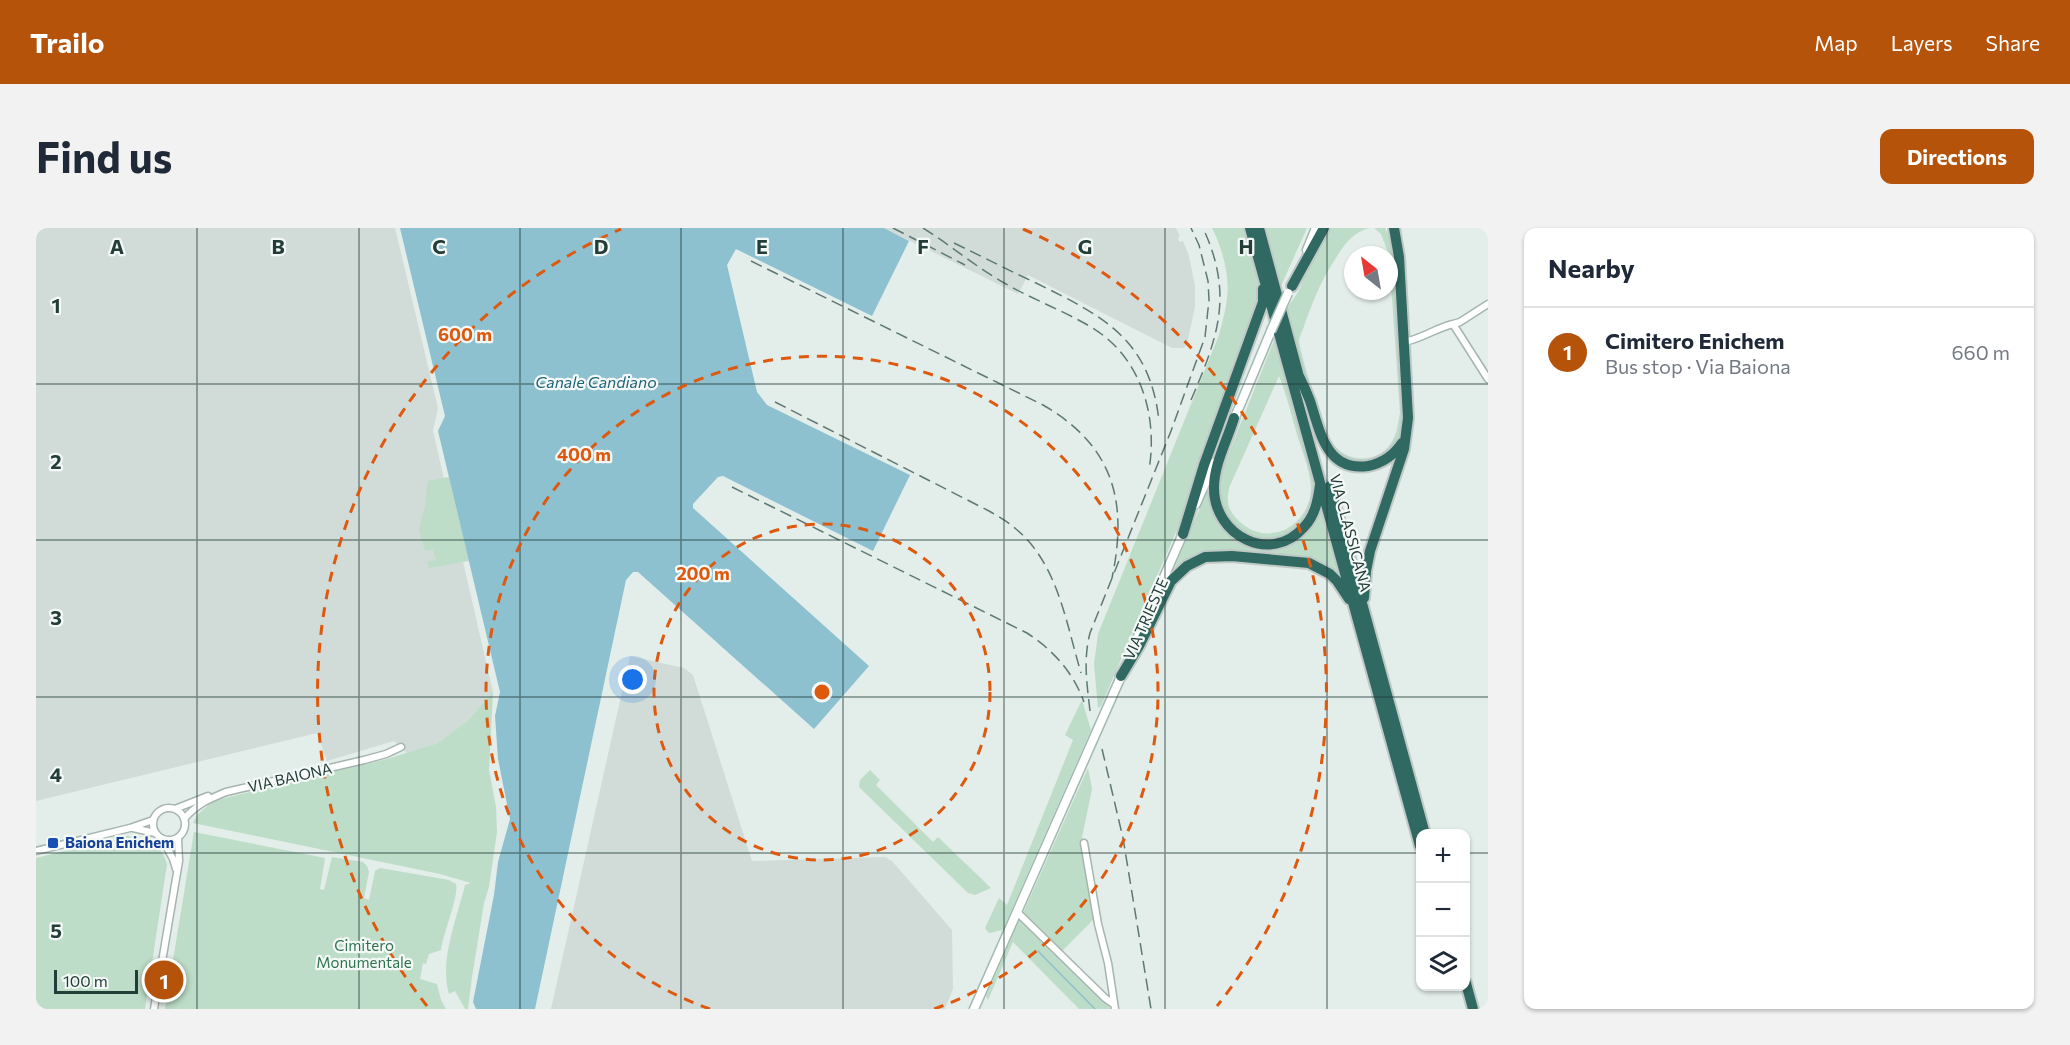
<!DOCTYPE html>
<meta charset="utf-8">
<style>
body{margin:0;font-family:Commissioner,sans-serif;background:#f2f2f3;color:#1f2937}
.controls{position:absolute;right:18px;bottom:18px;display:grid;overflow:hidden;border-radius:12px;box-shadow:0 2px 4px #0004}
.controls button{width:54px;height:54px;display:grid;place-items:center;padding:0;border:0;border-bottom:2px solid #e0e1e3;background:#fff;color:#1f2937;font:30px sans-serif}
.compass{position:absolute;left:1308px;top:18px;width:54px;height:54px;border-radius:50%;background:#fff;box-shadow:0 2px 4px #0004;rotate:329deg}
.scale{position:absolute;left:18px;bottom:15px;width:84px;box-sizing:border-box;padding-left:6px;border:3px solid #233d38;border-top:0;font-size:16px;line-height:21px;white-space:nowrap;color:#233d38;-webkit-text-stroke:4px #f4f9f7;paint-order:stroke}
.you{position:absolute;left:597px;top:452px;width:21px;height:21px;margin:-15px;border:4px solid #fff;border-radius:50%;background:#1a73e8;box-shadow:0 0 0 9px #1a73e833}
.badge{display:grid;place-items:center;width:39px;height:39px;border-radius:50%;background:#b45309;color:#fff;font-size:20px;font-weight:700}
.pin{position:absolute;translate:-50% -50%;border:3px solid #fff;box-shadow:0 2px 6px #0006}
.list{margin:0;padding:0;list-style:none}
h2{display:flex;justify-content:space-between;align-items:center;height:78px;margin:0;padding:0 24px;font-size:26px}
h2 small{font-size:20px;font-weight:400;color:#747a83}
.list li{display:grid;grid-template-columns:39px 1fr auto;gap:18px;align-items:center;box-sizing:border-box;height:90px;padding:0 24px;border-top:2px solid #e0e1e3}
.list b{display:block;font-size:22px;white-space:nowrap}
.list p{margin:0;font-size:20px;white-space:nowrap;color:#747a83}
.list em{font-size:20px;font-style:normal;color:#747a83}
.icon{flex:none;width:33px;height:33px;fill:none;stroke:currentColor;stroke-width:2;stroke-linecap:round;stroke-linejoin:round}
.map{position:relative;flex:none;width:1452px;height:781px;overflow:hidden;border-radius:12px}
header{display:flex;align-items:center;gap:36px;box-sizing:border-box;height:84px;padding:0 30px;background:#b45309;color:#fff}
header strong{font-size:28px}
nav{display:flex;gap:33px;margin-inline-start:auto;font-size:21px}
.intro{display:flex;align-items:center;justify-content:space-between;box-sizing:border-box;height:144px;padding:0 36px}
h1{margin:0;font-size:42px}
.button{padding:15px 27px;border-radius:12px;background:#b45309;color:#fff;font-size:21px;font-weight:700}
main{display:flex;gap:36px;padding:0 36px}
aside{flex:1;background:#fff;border-radius:12px;box-shadow:0 2px 4px #0004}
.map>svg:first-child{display:block}
.built{fill:#d1dcd8}
.green{fill:#bdddc8;fill-rule:evenodd}
.water{fill:#8dc1d0}
.lines{fill:none;stroke-linecap:round;stroke-linejoin:round}
.stream{stroke:#8dc1d0;stroke-width:1.5}
.street-casing{stroke:#a6b5b0;stroke-width:9}
.secondary-casing{stroke:#a2b8b2;stroke-width:11}
.highway-casing{stroke:#c1c9c7;stroke-width:14}
.street{stroke:#fff;stroke-width:6}
.secondary{stroke:#fff;stroke-width:8}
.highway{stroke:#306961;stroke-width:10}
.rail{stroke:#5e7973;stroke-width:1.5;stroke-dasharray:12 6;stroke-linecap:butt}
.secondary-bridge-casing{stroke:#a2b8b2;stroke-width:11;stroke-linecap:butt}
.secondary-bridge{stroke:#fff;stroke-width:8}
.grid{fill:none;stroke:#233d38;stroke-width:1.5;stroke-opacity:0.55}
.ring{fill:none;stroke:#de580e;stroke-width:3;stroke-dasharray:10 8}
.transit-dot{fill:#1a4fb4;stroke:#f4f9f7;stroke-width:2}
.labels{text-anchor:middle;stroke-width:4.5;stroke-linejoin:round;paint-order:stroke}
.street-label{font-size:15px;fill:#233d38;stroke:#f4f9f7}
.transit-label{font-size:15px;font-weight:bold;fill:#164399;stroke:#f4f9f7;text-anchor:start}
.park-label{font-size:15px;fill:#2f734e;stroke:#f4f9f7}
.water-label{font-size:16px;font-style:italic;fill:#1f6378;stroke:#f4f9f7}
.grid-label{font-size:20px;text-anchor:middle;font-weight:bold;fill:#233d38;stroke:#f4f9f7;stroke-width:4.5;stroke-linejoin:round;paint-order:stroke}
.centre{fill:#de580e;stroke:#f4f9f7;stroke-width:3}
.ring-label{font-size:18px;text-anchor:middle;font-weight:bold;fill:#de580e;stroke:#f4f9f7;stroke-width:4.5;stroke-linejoin:round;paint-order:stroke}
</style>
<header>
<strong>Trailo</strong>
<nav><a>Map</a><a>Layers</a><a>Share</a></nav>
</header>
<div class="intro"><h1>Find us</h1><a class="button">Directions</a></div>
<main>
<div class="map">
<svg width="1452" height="781" viewBox="0 0 1452 781">
<rect width="100%" height="100%" fill="#e3ede9"/>
<!-- built -->
<path class="built" d="M0 0H359L402 180 397 203 457 464 432 492 402 515 371 525 358 513 291 533 281 505 0 573Z
M848 0H1140L1144 8 1142 10 1143 14 1147 13 1153 28 1159 58V79L1151 116 1148 120H1136L992 47 982 66Z
M594 428 648 440 657 447 716 633 849 629 856 633 916 702 917 761 909 781H515Z"/>
<!-- green -->
<path class="green" d="M1176 0H1208L1224 55 1222 77 1155 256 1146 290 1065 478 1062 480 1058 436 1062 406 1183 107C1186 95 1190 82 1191 70 1194 48 1186 19 1176 0Z
M1230 0H1271L1245 58Z
M1293 0H1333C1312 6 1304 24 1293 41 1283 58 1276 76 1269 95 1268 100 1264 107 1263 112 1263 123 1289 206 1297 216 1311 235 1342 236 1355 215 1361 207 1362 195 1364 185L1353 27 1345 6 1338 0H1349L1358 18 1368 185 1364 211 1360 219 1342 233 1318 235 1299 226 1281 194 1250 84C1253 75 1260 69 1264 60 1272 42 1280 14 1293 0Z
M1241 105 1280 257C1279 263 1279 270 1277 276 1270 301 1239 320 1214 310 1204 306 1194 293 1185 285L1182 252ZM1243 148C1251 167 1256 190 1262 210 1267 225 1274 243 1275 259 1275 298 1232 321 1203 293 1198 288 1192 281 1192 274 1191 269 1193 264 1193 260Z
M413 249 433 333 393 340 391 334 400 332 397 321 389 323 383 302 389 279 392 253Z
M1173 259C1174 284 1186 311 1213 317 1225 319 1240 315 1252 315L1286 267 1310 357 1266 329 1149 334 1137 343Z
M457 464 453 542 460 579 461 604 453 659 448 675 436 749 432 781H429L419 763 413 766C403 733 421 690 429 657L435 655 404 646 157 595 161 587 177 573 351 531 402 515 432 492Z
M1046 472 1055 502 967 702 953 705 949 700 963 670 971 677 1037 512 1029 507Z
M1052 540 1056 561 1046 609 1058 691 1025 724 987 685Z
M834 542 844 552 840 557 897 614 902 609 955 660 939 667 932 665 823 559 824 552Z
M158 604 289 630 284 661 288 662 296 629 327 634 331 638 333 644 328 670 333 672 339 643 344 640 413 652 420 656C423 669 407 705 405 722L393 726 390 736 387 735 384 751 401 756 405 772 410 781H129Z
M91 608C111 610 125 615 131 636L109 781H0V630Z
M983 692H984L1075 781H1043L977 714 952 772 950 768Z"/>
<!-- water -->
<path class="water" d="M364 0H848L873 13 836 88 700 21 691 37 721 164 731 177 874 247 837 323 687 248 682 249 657 276V280L833 438 778 501 602 344H597L590 352 499 781H440L437 774 458 667 462 634 474 591 462 531 459 488 464 464 402 203 409 188Z"/>
<g class="lines">
<!-- stream -->
<path class="stream" d="M1002 723 1059 781"/>
<!-- street casing -->
<g class="street-casing">
<path id="street" d="M1417 96 1424 94 1452 76
M1368 114C1385 111 1400 100 1417 96L1452 151
M117 596a16 16 0 1 1 32 0a16 16 0 1 1-32 0Z
M139 581 172 568
M148 591C161 576 173 571 190 564L328 532 350 526 365 519
M97 600 119 605
M127 612 137 631 140 641
M1048 615 1062 696 1072 735 1079 781
M0 623 94 600 117 592
M981 684 1069 770 1076 775
M118 781 143 633 142 610"/>
</g>
<!-- secondary casing -->
<g class="secondary-casing">
<path id="secondary" d="M1271 22 1280 0
M1197 194 1235 103
M1160 276 1178 235
M1100 413 1149 301
M938 781 1087 444"/>
</g>
<!-- highway casing -->
<g class="highway-casing">
<path id="highway" d="M1214 0 1384 618
M1223 0 1262 145
M1256 58 1288 0
M1263 148C1267 156 1271 165 1274 173 1284 203 1290 244 1332 238 1347 235 1358 227 1366 215
M1198 190C1191 213 1178 236 1178 260 1178 308 1235 337 1268 299 1279 288 1282 272 1284 257
M1294 258 1389 606
M1147 306 1168 237 1227 74V61
M1328 370 1330 343 1334 323 1368 221 1372 190 1363 29 1358 0
M1085 448 1103 418 1135 353 1151 338 1169 329 1196 328 1273 335 1294 346 1301 353 1313 371
M1430 755 1437 781"/>
</g>
<!-- street -->
<use href="#street" class="street"/>
<!-- secondary -->
<use href="#secondary" class="secondary"/>
<!-- highway -->
<use href="#highway" class="highway"/>
<!-- rail -->
<path class="rail" d="M857 0 929 37
M887 0C916 18 941 40 970 56 998 72 1028 83 1055 99 1105 129 1122 187 1113 242
M918 15C945 28 972 42 1000 55 1067 88 1114 111 1123 193
M715 33 1007 177C1078 218 1092 274 1076 350
M1155 172C1182 109 1198 67 1167 0
M739 174 953 283C962 288 972 294 980 301 1022 336 1030 395 1045 445
M696 259 991 405C1017 422 1037 444 1048 474
M1054 483C1051 456 1047 432 1054 405L1135 203 1169 109 1173 72 1172 53 1163 17 1155 0
M1066 521 1087 610 1115 781"/>
<!-- secondary-bridge casing -->
<g class="secondary-bridge-casing">
<path id="secondary-bridge" d="M1235 103 1252 65"/>
</g>
<!-- secondary-bridge -->
<use href="#secondary-bridge" class="secondary-bridge"/>
</g>
<!-- grid -->
<path class="grid" d="M161 0V781M323 0V781M484 0V781M645 0V781M807 0V781M968 0V781M1129 0V781M1291 0V781M0 156H1452M0 312H1452M0 469H1452M0 625H1384M1430 625H1452"/>
<!-- distance rings -->
<g class="ring">
<circle cx="786" cy="464" r="168"/>
<path d="M674 781A336 336 0 1 1 898 781"/>
<path d="M391 778A505 505 0 0 1 585 1M987 1A505 505 0 0 1 1181 778"/>
</g>
<!-- markers -->
<rect class="transit-dot" x="11" y="609" width="12" height="12" rx="3"/>
<g class="labels">
<!-- street labels -->
<g class="street-label">
<text transform="translate(1314 305) rotate(75)" y="5">VIA CLASSICANA</text>
<text transform="translate(1110 391) rotate(-66)" y="5">VIA TRIESTE</text>
<text transform="translate(254 550) rotate(-13)" y="5">VIA BAIONA</text>
</g>
<!-- transit labels -->
<g class="transit-label">
<text x="29" y="620">Baiona Enichem</text>
</g>
<!-- park labels -->
<g class="park-label">
<text x="328" y="723">Cimitero<tspan x="328" dy="17">Monumentale</tspan></text>
</g>
<!-- water labels -->
<g class="water-label">
<text x="560" y="160">Canale Candiano</text>
</g>
</g>
<g class="grid-label">
<text x="81" y="26">A</text>
<text x="242" y="26">B</text>
<text x="403" y="26">C</text>
<text x="565" y="26">D</text>
<text x="726" y="26">E</text>
<text x="887" y="26">F</text>
<text x="1049" y="26">G</text>
<text x="1210" y="26">H</text>
<text x="20" y="85">1</text>
<text x="20" y="241">2</text>
<text x="20" y="397">3</text>
<text x="20" y="554">4</text>
<text x="20" y="710">5</text>
</g>
<circle cx="786" cy="464" r="9" class="centre"/>
<g class="ring-label">
<text x="429" y="113">600 m</text>
<text x="548" y="233">400 m</text>
<text x="667" y="352">200 m</text>
</g>
</svg>
<div class="controls">
<button>+</button>
<button>−</button>
<button><svg class="icon" aria-label="layers" viewBox="0 0 24 24"><path d="M12 4l9 5-9 5-9-5zM3 14l9 5 9-5"/></svg></button>
</div>
<svg class="compass" viewBox="-18 -18 36 36"><path d="M0-13l5 13h-10z" fill="#e53935"/><path d="M0 13l5-13h-10z" fill="#747a83"/></svg>
<div class="scale">100 m</div>
<div class="you"></div>
<div class="pin badge" style="left:128px;top:752px">1</div>
</div>
<aside>
<h2>Nearby<small></small></h2>
<ul class="list">
<li><span class="badge">1</span><div><b>Cimitero Enichem</b><p>Bus stop · Via Baiona</p></div><em>660 m</em></li>
</ul>
</aside>
</main>
